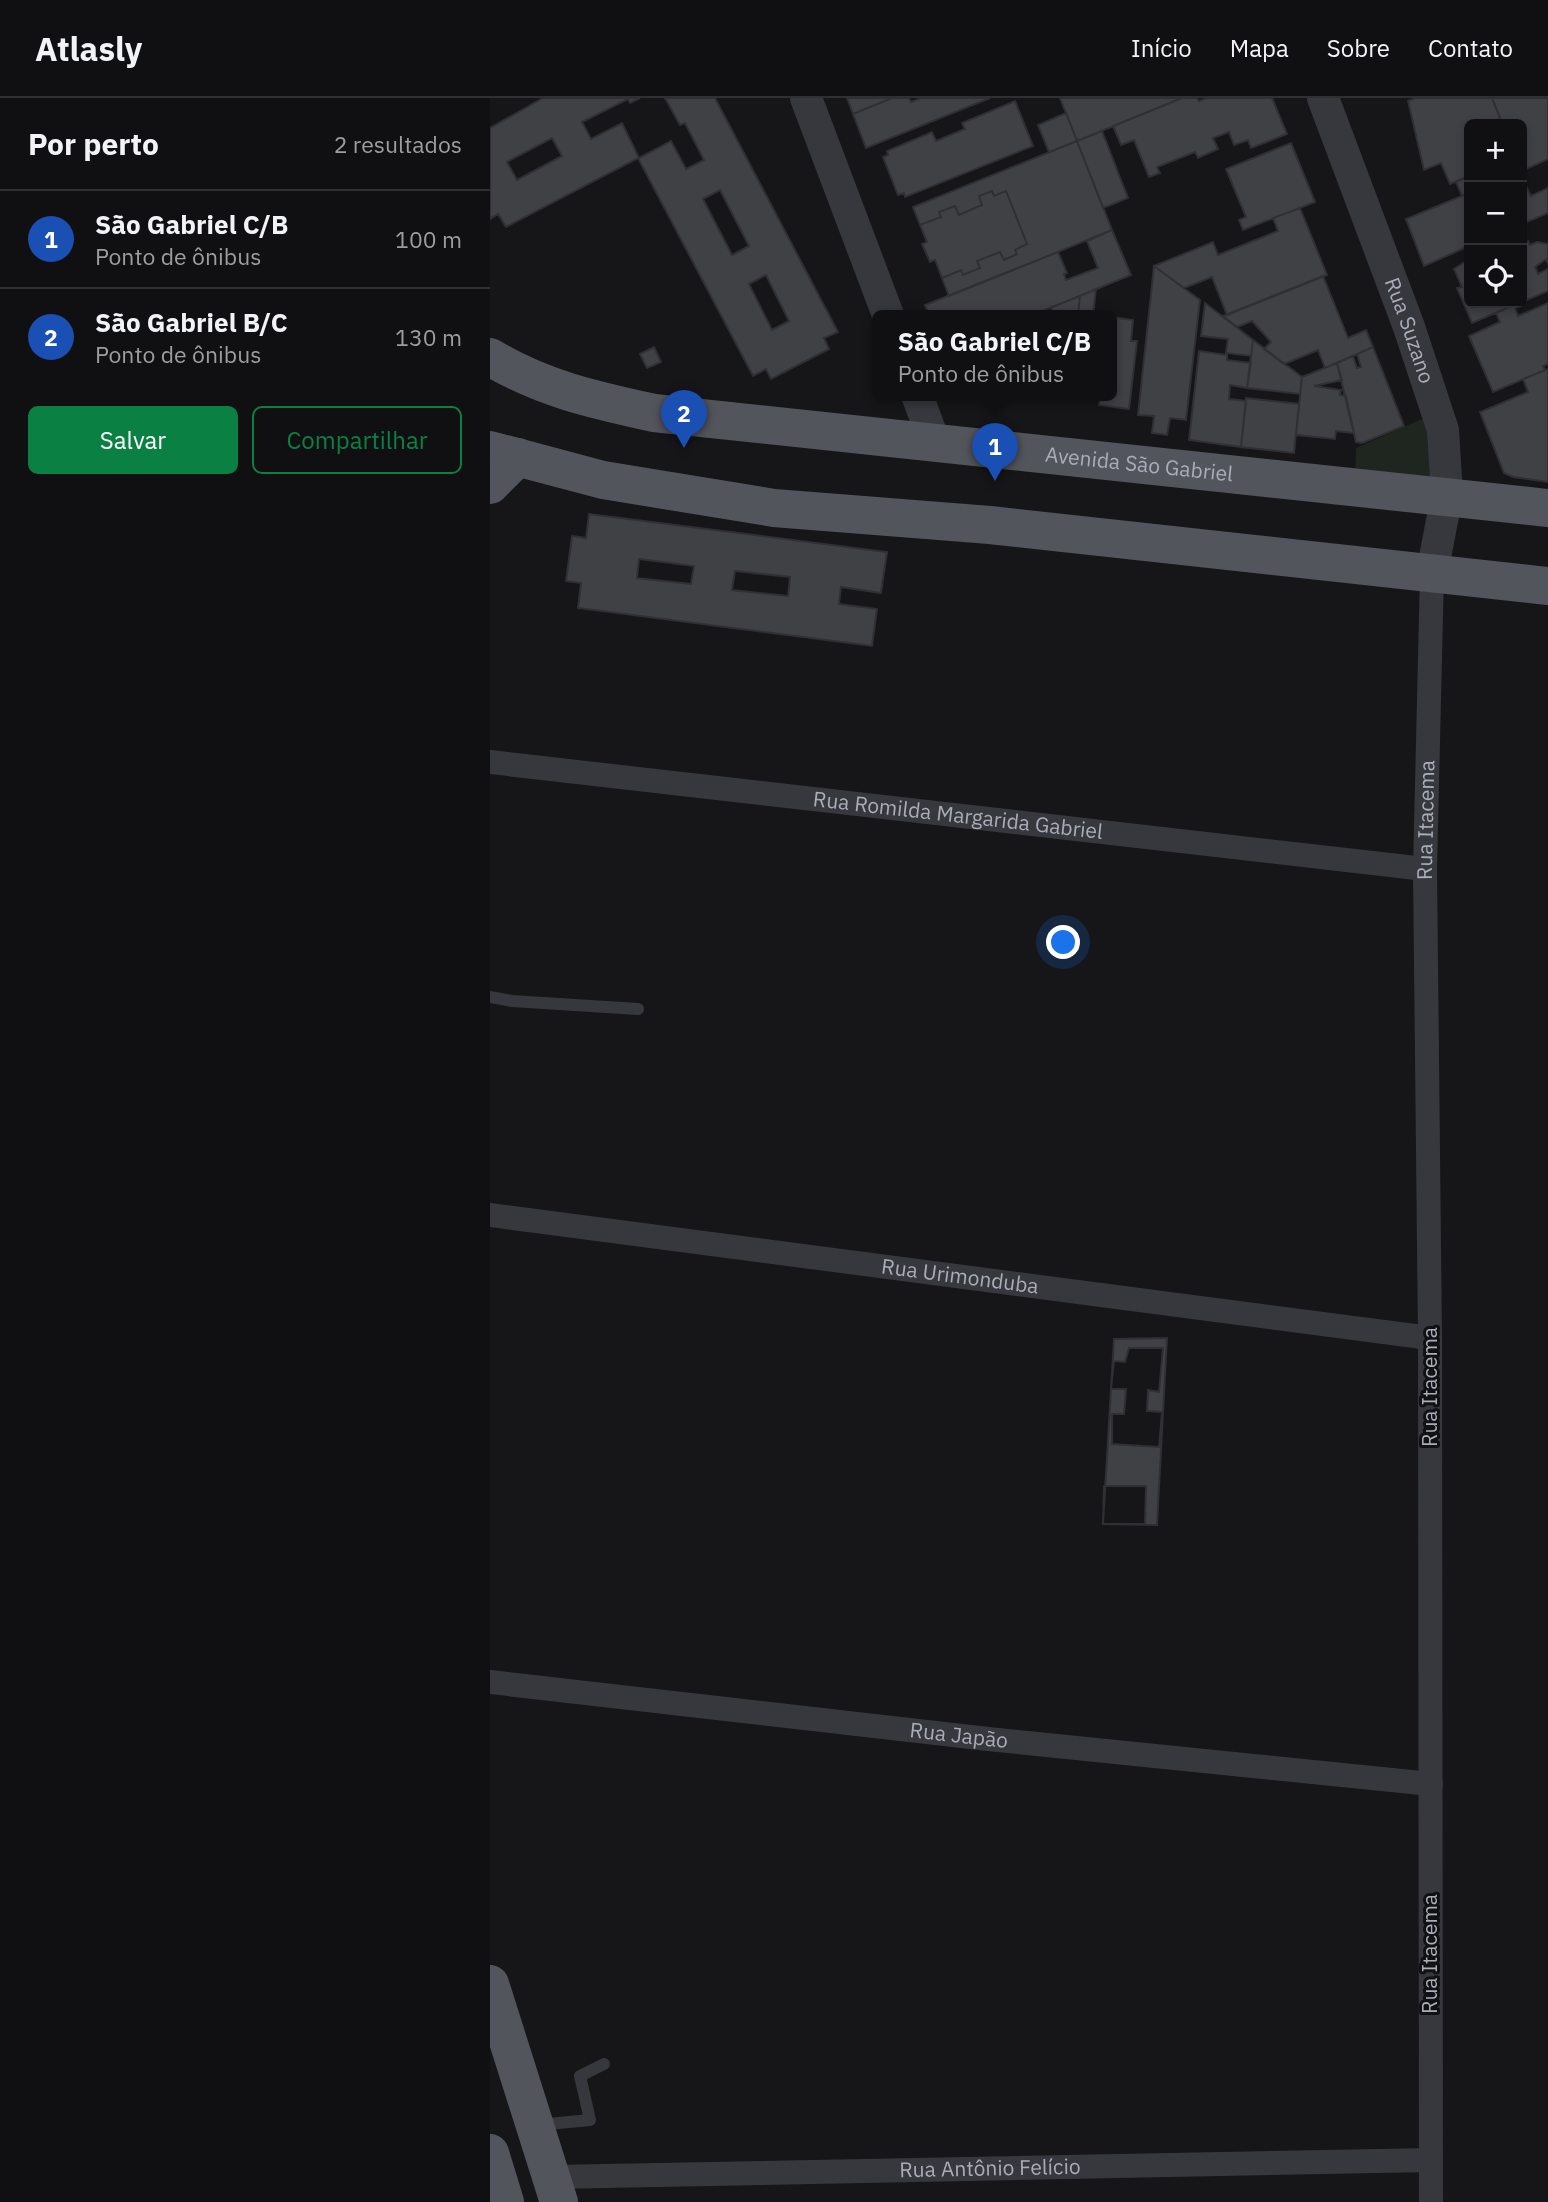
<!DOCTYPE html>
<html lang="pt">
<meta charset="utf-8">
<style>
body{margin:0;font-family:"IBM Plex Sans",sans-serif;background:#19191b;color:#f1f3f6}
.controls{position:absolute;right:21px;top:21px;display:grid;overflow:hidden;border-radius:10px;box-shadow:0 4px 10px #0003}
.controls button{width:63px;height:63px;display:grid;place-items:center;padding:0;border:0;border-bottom:2px solid #303032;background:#101012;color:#f1f3f6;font:35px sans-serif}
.you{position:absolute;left:574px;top:845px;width:24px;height:24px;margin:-18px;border:5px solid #fff;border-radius:50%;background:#1a73e8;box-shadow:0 0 0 10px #1a73e833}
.badge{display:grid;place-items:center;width:46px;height:46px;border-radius:50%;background:#0b8043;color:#fff;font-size:23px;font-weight:700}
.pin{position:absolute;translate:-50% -58px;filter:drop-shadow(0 2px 4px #0008)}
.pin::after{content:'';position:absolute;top:37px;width:24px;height:21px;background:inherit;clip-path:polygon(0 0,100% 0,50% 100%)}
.popup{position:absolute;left:382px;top:212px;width:245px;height:91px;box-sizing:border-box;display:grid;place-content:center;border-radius:10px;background:#101012;filter:drop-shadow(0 2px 5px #0005);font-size:23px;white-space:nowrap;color:#9c9d9f}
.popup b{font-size:26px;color:#f1f3f6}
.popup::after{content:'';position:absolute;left:50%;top:100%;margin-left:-14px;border:14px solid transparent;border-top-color:#101012}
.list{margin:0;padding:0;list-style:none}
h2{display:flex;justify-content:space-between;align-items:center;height:91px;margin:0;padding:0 28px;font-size:30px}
h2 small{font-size:23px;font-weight:400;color:#9c9d9f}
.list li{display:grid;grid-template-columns:46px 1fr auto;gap:21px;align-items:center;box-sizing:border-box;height:98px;padding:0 28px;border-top:2px solid #303032}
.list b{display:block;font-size:26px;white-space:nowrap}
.list p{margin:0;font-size:23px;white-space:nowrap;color:#9c9d9f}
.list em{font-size:23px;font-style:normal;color:#9c9d9f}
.actions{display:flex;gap:14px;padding:21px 28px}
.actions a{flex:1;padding:16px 0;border:2px solid #0b8043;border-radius:10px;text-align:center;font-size:24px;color:#0b8043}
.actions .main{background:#0b8043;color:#fff}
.icon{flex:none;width:38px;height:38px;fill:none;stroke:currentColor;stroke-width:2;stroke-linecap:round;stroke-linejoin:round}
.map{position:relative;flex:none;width:1058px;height:2104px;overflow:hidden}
header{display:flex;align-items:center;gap:42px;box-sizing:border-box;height:98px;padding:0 35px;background:#101012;border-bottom:2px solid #303032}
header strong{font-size:33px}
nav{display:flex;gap:38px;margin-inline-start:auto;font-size:24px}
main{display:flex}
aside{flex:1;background:#101012}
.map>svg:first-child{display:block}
.green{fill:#1e261f}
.building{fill:#404145;stroke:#303034;stroke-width:2;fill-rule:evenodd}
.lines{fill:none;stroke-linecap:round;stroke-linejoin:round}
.service{stroke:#37383d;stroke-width:12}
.minor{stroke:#37383d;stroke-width:24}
.tertiary{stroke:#37383d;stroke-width:32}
.primary{stroke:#53555c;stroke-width:38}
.labels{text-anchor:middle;stroke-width:6;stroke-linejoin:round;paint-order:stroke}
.street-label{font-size:21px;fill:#a8adb8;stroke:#111113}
</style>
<header>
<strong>Atlasly</strong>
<nav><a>Início</a><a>Mapa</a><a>Sobre</a><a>Contato</a></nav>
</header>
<main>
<aside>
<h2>Por perto<small>2 resultados</small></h2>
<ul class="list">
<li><span class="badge" style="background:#1a4fb4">1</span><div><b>São Gabriel C/B</b><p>Ponto de ônibus</p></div><em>100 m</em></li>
<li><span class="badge" style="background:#1a4fb4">2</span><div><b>São Gabriel B/C</b><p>Ponto de ônibus</p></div><em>130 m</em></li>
</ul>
<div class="actions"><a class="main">Salvar</a><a>Compartilhar</a></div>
</aside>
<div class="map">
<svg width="1058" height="2104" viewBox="0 0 1058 2104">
<rect width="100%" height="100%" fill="#161618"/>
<!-- green -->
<path class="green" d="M939 318 949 391 865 382 866 350Z"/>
<!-- building -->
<path class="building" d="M53 0H150L140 5 138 1 92 24 101 41 132 25 149 60 181 43 196 71 214 62 195 25 190 27 175 0H225L348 234 334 240 339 251 281 281 276 271 263 278 148 60 16 129 8 116 0 121V30ZM62 40 72 58 27 82 17 64ZM230 92 259 148 242 157 213 101ZM276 177 299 223 282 232 259 186Z
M357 0H402L363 16Z
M402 0H419L421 4 431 0H500L376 50 363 16Z
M570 0H692L587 43Z
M692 0H707L709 3 717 0H782L797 36 761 50 758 42 744 47 739 34 723 40 728 51 708 60 705 54 667 69 670 75 659 79 644 42 631 47 623 28Z
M926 0H1002L1010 20 1002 26H979V78L960 86 951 65 934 72 918 3Z
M1002 0H1058V61L1032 73V26H1002L1010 20Z
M525 3 543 48 415 99 414 95 408 97 393 59 398 57 397 53 442 34 446 43 475 31 472 25Z
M576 15 587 43 559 54 548 27Z
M612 33 638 100 613 110 587 43Z
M587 43 622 132 459 198 452 180 471 172 473 177 490 170 487 163 510 154 514 162 527 156 525 152 537 146 516 93 504 98 502 93 489 98 492 107 469 117 465 108 449 114 451 119 430 127 423 109Z
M801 45 825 104 753 132 749 122 756 119 736 71Z
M979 78V95L972 98 966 84Z
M1035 86 1041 98 1058 90V115L1032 126V87Z
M502 93 504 98 516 93 537 146 525 152 527 156 514 162 510 154 487 163 490 170 473 177 471 172 452 180 445 162 440 164 432 146 437 144 430 127 451 119 449 114 465 108 469 117 492 107 489 98Z
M979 95V148L934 168 916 121Z
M810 110 837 177 737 217 722 179 694 190 664 168 723 144 728 157 788 133 783 120Z
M622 132 641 177 543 217H439L435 207 568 154 577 175 574 176 576 182 608 170 597 143Z
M1038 143 1040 147 1047 144 1058 146V166L1056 161 1045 169 1048 176 1058 171V193L1032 204V146Z
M979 161V205H1029L982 225 967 190 972 189 964 171Z
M664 168 710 202 696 322 680 320 677 337 662 335 664 318 648 317Z
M833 178 858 240 876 232 883 249 835 270 828 252 794 266 774 251 781 244 762 223 747 229 733 218Z
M606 191 603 217H588L590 198Z
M590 198 588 217H561L562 209Z
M715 205 763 242 761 258 736 255 738 241 711 238Z
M1058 205V266L1053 268 1055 272 1003 294 979 238 1010 224 1006 215 1024 207 1028 218Z
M622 219 643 222 641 243H647L639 311 609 307 610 301 584 297H622Z
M763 242 812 279 810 296 757 290Z
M164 249 171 264 157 270 150 256Z
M883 249 914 328 872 345 866 344 847 265 863 258 867 270 871 269 867 256Z
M709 253 737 257V262L761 265 757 290 740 287 739 301 756 303 751 349 699 342Z
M847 265 852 282 824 288 851 292 850 297 856 298 864 335 846 333 845 341 806 337 812 279Z
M1058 271V384L1023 379 1014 375 990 314 1038 294 1033 281Z
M756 300 809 306 804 355 751 349Z
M99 416 397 454 391 495 351 489 349 506 387 511 382 548 88 510 91 485 76 483 82 438 96 440ZM149 461 204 468 201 486 147 480ZM245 473 300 479 298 498 242 492Z
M677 1240 667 1427 613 1426 624 1241Z
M639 1250H673L669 1294 658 1292 657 1313 672 1314 669 1349 622 1346V1316H634L636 1291H621L624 1263 635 1264Z
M614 1388H656L655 1426H613Z"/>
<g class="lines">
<!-- service -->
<path class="service" d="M0 899 22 903 148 911
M48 2027 100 2022 90 1978 114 1966"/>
<!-- minor -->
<g class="minor">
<path id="s1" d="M0 664 935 771"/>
<path id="s2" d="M0 1117 940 1240"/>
<path id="s3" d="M0 1584 498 1641 941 1686"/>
<path id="s4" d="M61 2079 941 2062"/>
<path id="s5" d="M941 2104 940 1240 935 771 942 475"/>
</g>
<!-- tertiary -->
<g class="tertiary">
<path d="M316 0 398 217"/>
<path id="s6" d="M833 0 919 229 953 332 957 397 942 475"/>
<path d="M427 297 444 343"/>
</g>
<!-- primary -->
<g class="primary">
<path id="s7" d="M0 259C53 291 105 302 164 315L1058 410"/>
<path d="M0 352 113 382 284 410 500 427 1058 488"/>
<path d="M0 387 28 359"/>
<path d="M0 1886 69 2104"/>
<path d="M0 2055 15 2104"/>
</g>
</g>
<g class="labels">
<!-- street labels -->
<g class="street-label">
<text dy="7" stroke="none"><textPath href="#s6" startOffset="248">Rua Suzano</textPath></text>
<text dy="7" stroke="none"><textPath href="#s7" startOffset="662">Avenida São Gabriel</textPath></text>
<text dy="7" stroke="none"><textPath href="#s1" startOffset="471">Rua Romilda Margarida Gabriel</textPath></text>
<text dy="7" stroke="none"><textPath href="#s5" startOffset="1382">Rua Itacema</textPath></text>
<text dy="7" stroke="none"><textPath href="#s2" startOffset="474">Rua Urimonduba</textPath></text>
<text transform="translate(940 1289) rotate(-90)" y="7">Rua Itacema</text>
<text dy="7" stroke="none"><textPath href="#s3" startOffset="472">Rua Japão</textPath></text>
<text transform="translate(940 1856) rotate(-90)" y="7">Rua Itacema</text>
<text dy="7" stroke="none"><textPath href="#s4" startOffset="439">Rua Antônio Felício</textPath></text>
</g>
</g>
</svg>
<div class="controls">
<button>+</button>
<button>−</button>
<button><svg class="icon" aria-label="locate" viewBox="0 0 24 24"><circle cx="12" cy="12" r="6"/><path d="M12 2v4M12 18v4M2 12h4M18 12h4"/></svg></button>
</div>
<div class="you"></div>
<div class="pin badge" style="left:505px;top:383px;background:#1a4fb4">1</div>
<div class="popup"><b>São Gabriel C/B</b>Ponto de ônibus</div>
<div class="pin badge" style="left:194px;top:350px;background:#1a4fb4">2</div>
</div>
</main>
